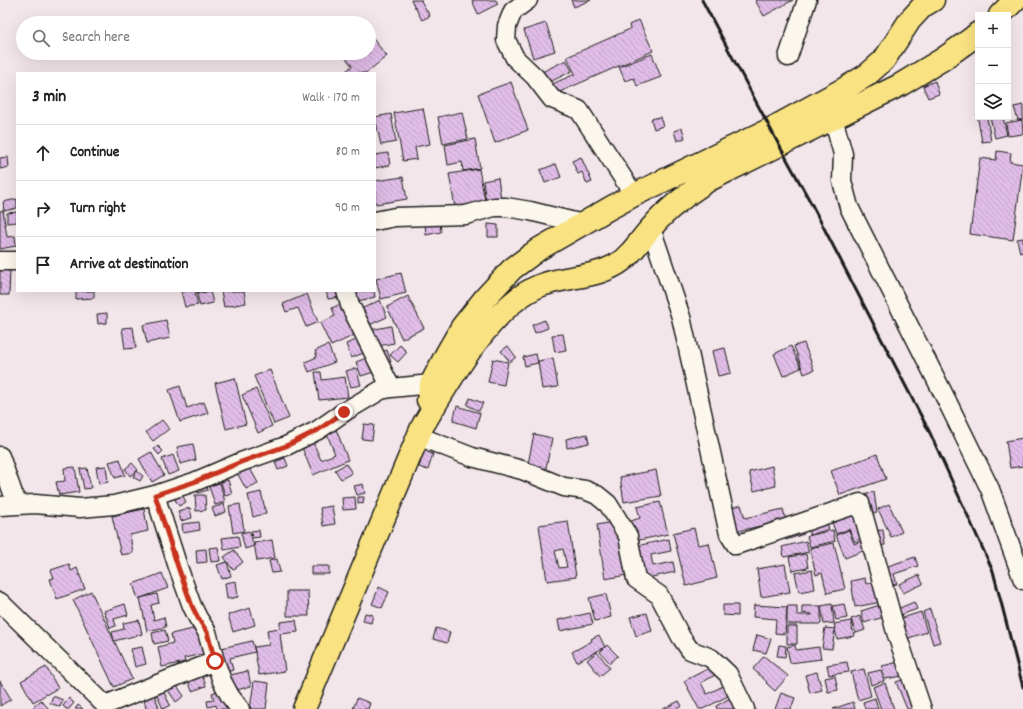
<!DOCTYPE html>
<meta charset="utf-8">
<style>
body{margin:0;font-family:Dekko,sans-serif;background:#f6f6f6;color:#222}
.controls{position:absolute;right:12px;top:12px;display:grid;overflow:hidden;border-radius:0px;box-shadow:0 4px 16px #0002}
.controls button{width:36px;height:36px;display:grid;place-items:center;padding:0;border:0;border-bottom:1px solid #e0e0e0;background:#fff;color:#222;font:20px sans-serif}
.stop{position:absolute;width:12px;height:12px;margin:-9px;border:3px solid #c8321e;border-radius:50%;background:#fff}
.stop.end{background:#c8321e;border-color:#fff;box-shadow:0 1px 4px #0008}
.list{margin:0;padding:0;list-style:none}
h2{display:flex;justify-content:space-between;align-items:center;height:52px;margin:0;padding:0 16px;font-size:17px}
h2 small{font-size:13px;font-weight:400;color:#767676}
.list li{display:grid;grid-template-columns:26px 1fr auto;gap:12px;align-items:center;box-sizing:border-box;height:56px;padding:0 16px;border-top:1px solid #e0e0e0}
.list b{display:block;font-size:15px;white-space:nowrap}
.list em{font-size:13px;font-style:normal;color:#767676}
.icon{flex:none;width:22px;height:22px;fill:none;stroke:currentColor;stroke-width:2;stroke-linecap:round;stroke-linejoin:round}
.map{position:relative;flex:none;width:1023px;height:709px;overflow:hidden}
.search{position:absolute;background:#fff;box-shadow:0 4px 16px #0002;left:16px;top:16px;width:360px;height:44px;display:flex;align-items:center;gap:10px;box-sizing:border-box;padding:0 14px;border-radius:22px;color:#767676;font-size:15px}
.panel{position:absolute;background:#fff;box-shadow:0 4px 16px #0002;left:16px;top:72px;width:360px;height:220px;border-radius:0px}
.map>svg:first-child{display:block}
.building{fill:url(#building-back-hatch);stroke:#1c1c1c;fill-rule:evenodd}
.lines{fill:none;stroke-linecap:round;stroke-linejoin:round}
.minor-casing{stroke:#1c1c1c;stroke-width:21}
.trunk-casing{stroke:#1c1c1c;stroke-width:25}
.minor{stroke:#fbf7ec;stroke-width:18}
.trunk{stroke:#f8e281;stroke-width:22}
.rail{stroke:#1c1c1c;stroke-width:3}
.route{stroke:#c8321e;stroke-width:5}
</style>
<div class="map">
<svg width="1023" height="709" viewBox="0 0 1023 709">
<defs>
<pattern id="building-back-hatch" width="6" height="6" patternUnits="userSpaceOnUse"><rect width="6" height="6" fill="#e1bde8"/><path d="M-1 5l2 2M0 0l6 6M5-1l2 2" fill="none" stroke="#c0a2c6"/></pattern>
</defs>
<rect width="100%" height="100%" fill="#f3e6eb"/>
<filter id="ink" filterUnits="userSpaceOnUse"><feTurbulence type="fractalNoise" baseFrequency=".025" numOctaves="2"/><feDisplacementMap in="SourceGraphic" scale="8" xChannelSelector="R" yChannelSelector="G"/><feConvolveMatrix kernelMatrix="1 2 1 2 8 2 1 2 1" color-interpolation-filters="sRGB"/></filter>
<g filter="url(#ink)">
<!-- building -->
<path class="building" d="M411 0H422L421 1 430 16 422 20Z
M472 0H496L498 4 478 14Z
M571 0H591L574 7Z
M755 0H793L764 16Z
M639 20 653 51 555 94 550 85 575 74 567 57 630 29 629 25Z
M546 23 555 51 533 58 524 30Z
M369 34 387 56 366 73H347L346 71 352 66 342 53H369Z
M652 54 661 77 637 86 634 78 625 81 619 67Z
M566 60 572 71 548 83 542 72Z
M935 81 939 94 928 98 923 86Z
M511 82 528 130 495 143 478 94Z
M1023 105V119L1018 120 1014 107Z
M423 108 430 144 415 147 417 159 403 161 394 113Z
M462 112 468 139 443 144 438 117Z
M391 114 396 142 381 145 375 117Z
M977 114 978 117H987L991 141 982 142Z
M660 117 663 126 654 129 651 119Z
M990 117H1003L1007 135 995 138Z
M1022 120 1023 134 1008 136 1006 123Z
M682 128 685 138 677 141 674 131Z
M475 139 480 168 463 171 462 162 448 165 445 145Z
M997 151 1011 153 1010 162 1023 164 1013 240 970 234 980 158 996 160Z
M388 153 390 165 375 168V155Z
M8 157 9 167 0 169V158Z
M581 157 592 182 587 184 582 172 578 174 572 161Z
M556 164 561 177 545 183 540 170Z
M479 169 485 201 455 207 449 174Z
M403 177 407 199 376 204 375 197V181Z
M498 178 501 199 486 202 483 181Z
M17 199V208L4 211 3 202Z
M3 210 7 237 15 236 16 246 0 249V211Z
M17 212V222L7 223V213Z
M440 222 441 232 426 235 425 224Z
M488 224 498 225V237H488Z
M1023 238V252L1020 253 1017 239Z
M0 269 10 270 9 295H0Z
M401 273 406 293 381 299 376 279Z
M76 291H94V298L76 299Z
M181 291H204L195 293 198 305 185 307Z
M210 291 213 303 200 306 197 294Z
M221 291H244L246 303 224 307Z
M326 291H339L340 297 328 299Z
M352 291H374L375 297 354 302Z
M307 294 318 322 306 327 298 308 286 312 283 304Z
M408 296 424 328 402 339 387 307Z
M380 300 387 317 365 327 357 311Z
M343 303 357 334 331 346 320 323 335 316 332 308Z
M107 313V323L98 324 97 314Z
M166 320 170 338 147 343 143 325Z
M545 320 548 328 535 333 532 325Z
M391 326 394 343 373 347 370 330Z
M133 327 136 348 125 349 122 328Z
M563 334 566 350 555 352 552 335Z
M361 338 366 352 351 358 346 344Z
M804 343 814 370 804 374 794 346Z
M328 345 335 362 309 372 305 362 317 357 315 351Z
M400 345 407 352 398 362 390 355Z
M508 346 516 357 510 362 501 351Z
M791 346 801 368 783 376 774 354Z
M725 348 731 373 718 376 712 351Z
M387 350 391 362 381 365 377 354Z
M536 354 538 363 525 366 523 357Z
M369 357 374 372 361 376 356 362Z
M553 358 558 387 542 389 538 361Z
M493 359 508 362 504 385 488 382Z
M356 368 361 385 351 387 346 371Z
M270 370 289 418 274 424 254 376Z
M315 372H321L322 380 345 377 348 397 319 400Z
M235 378 246 424 226 429 215 383Z
M180 386 187 408 204 402 208 413 180 422 169 390Z
M256 389 272 426 258 433 242 395Z
M470 398 483 403 479 411 467 405Z
M457 406 480 413 476 428 453 421Z
M162 420 169 429 153 441 146 432Z
M364 424 374 425 372 440 362 439Z
M336 429 348 460 313 475 301 445 312 440 321 460 335 454 326 432Z
M534 434 552 438 545 473 527 469Z
M587 434 589 443 567 448 566 439Z
M1023 438V466L1010 468 1006 441Z
M193 444 196 460 180 464 177 447Z
M158 446 163 451 159 455 154 449Z
M424 451 433 454 428 470 419 467Z
M151 452 164 475 152 482 139 459Z
M877 454 886 479 840 495 831 471Z
M173 455 179 471 168 475 162 459Z
M285 458 288 466 278 470 275 462Z
M120 459 125 475 115 478 109 462Z
M132 463 138 470 130 476 125 469Z
M247 463 258 483 246 489 235 469Z
M346 464 352 473 341 479 335 470Z
M106 466 108 482 99 484 96 467Z
M772 466 776 486 754 491 749 472Z
M75 467 79 492 59 495 56 482 65 481 64 468Z
M87 468 91 488 84 489 80 469Z
M656 470 661 496 624 502 620 477Z
M137 471 143 476 140 481 133 477Z
M205 480 208 490 198 493 195 483Z
M228 480 232 494 225 496 221 482Z
M220 483 225 502 215 505 209 486Z
M363 484 365 493 357 495 354 486Z
M179 489 186 502 179 506 171 493Z
M261 492 266 513 253 517 248 495Z
M874 492 877 513 865 515 862 494Z
M195 495H205L206 510 196 511Z
M355 497 356 509 343 510 342 498Z
M358 497H364L363 504 358 503Z
M660 502 668 534 635 541 631 521 640 518 637 507Z
M224 504 226 512 215 516 212 508Z
M240 504 244 531 233 533 229 506Z
M889 504 902 532 891 537 878 509Z
M741 505 745 518 783 509 786 520 730 533 724 510Z
M332 506 335 524 323 526 320 508Z
M190 508 192 518 181 521 178 511Z
M144 509 148 531 130 535 133 553 121 555 112 516Z
M850 511 852 515 858 513 861 523 856 524 863 537 855 542 849 529 836 534 830 516Z
M825 517 829 529 810 535 806 523Z
M568 521 576 577 547 581 539 525ZM563 549 567 567 559 568 555 551Z
M618 521 627 575 605 579 597 525Z
M199 522 200 530 183 533 182 524Z
M801 525 804 534 786 540 783 531Z
M694 528 698 545 709 543 717 578 686 586 673 533Z
M259 530 260 537 252 538 251 531Z
M833 530 835 541 810 547 807 536Z
M849 530 854 544 864 540 868 549 845 558 836 535Z
M883 530 885 545 874 547 872 531Z
M249 531 254 546 245 549 241 533Z
M238 536 240 547 224 550 222 538Z
M669 539 671 551 651 555 653 566 673 562 675 572 643 579 636 546Z
M272 540 275 558 257 561 254 543Z
M806 541 809 552 784 557 782 547Z
M834 543 845 589 827 593 822 573 816 575 810 548Z
M218 547 220 561 211 562 209 548Z
M206 549 207 562 197 563 196 550Z
M234 550 243 562 233 570 224 557Z
M806 554 808 568 792 571 789 557Z
M915 557 918 566 894 574 897 584 888 586 882 568Z
M277 559 280 572 272 573 269 561Z
M227 562 231 576 222 579 217 565Z
M69 564 71 571 77 568 85 589 57 599 50 579 54 578 51 570Z
M785 564 790 592 761 597 757 569Z
M311 566H329V574H311Z
M812 570 815 589 799 592 795 573Z
M162 573 168 588 138 599 133 584Z
M919 575 923 584 903 593 899 584Z
M865 578 866 584 878 582 881 602 855 607 851 581Z
M236 581 238 597 227 599 225 583Z
M379 587 389 592 382 608 372 604Z
M91 591 132 679 114 687 73 600Z
M287 591H308L309 616H287Z
M157 594 159 603 151 605 154 620 164 617 166 627 147 631 140 598Z
M606 594 611 617 595 621 589 598Z
M914 602 917 609 898 616 895 610Z
M125 604 128 615 114 619 116 626 110 628 104 611Z
M832 604 834 623 824 624 821 606Z
M844 604 847 618 836 620 833 606Z
M883 604 887 616 864 623 861 611Z
M723 605H738V616L723 615Z
M754 605 787 607 785 634 775 633 776 619 753 617Z
M787 606H797V615H812V614L802 613V606H821V624H787Z
M250 608 255 625 233 632 228 615Z
M930 609 940 642 933 644 923 612Z
M921 612 927 632 903 640 896 620Z
M365 613 373 615 371 623 363 621Z
M590 613 593 624 560 631 558 620Z
M647 613 652 631 636 636 630 617Z
M860 616 865 630 856 633 851 619Z
M139 620 142 634 114 641 112 632 124 629 123 623Z
M296 620 298 632 280 634 285 671 259 675 254 647 269 645 267 630 280 628V622Z
M851 621 854 636 837 639 834 624Z
M787 626H797V644H787Z
M197 628 203 654 184 658 185 662 162 667 158 647 173 643 171 634Z
M436 628 450 632 447 643 433 639Z
M825 628 835 629 832 649 822 648Z
M165 630 168 641 154 644 152 633Z
M599 635 605 647 577 662 572 652 592 641 591 639Z
M757 635 771 639 766 653 753 650Z
M252 641 255 652 230 658 233 670 223 673 217 649Z
M607 645 618 656 610 663 600 652Z
M779 645 786 646 785 657 777 656Z
M795 645 796 650 819 647 821 659 790 663 787 647Z
M142 647 146 664 135 667 131 649Z
M597 652 610 668 600 676 587 660Z
M764 656 788 676 775 691 766 683 767 682 753 669Z
M847 662 849 672 829 675 827 665Z
M899 662 902 676 885 679 882 666Z
M713 666 717 674 701 683 707 694 723 686 728 696 703 709H699L684 681Z
M46 667 58 688 33 702 21 681Z
M864 669 871 696 858 700 851 672Z
M881 670 884 681 871 685 868 673Z
M248 671 251 686 230 692 226 676Z
M817 672 822 690 810 693 805 675Z
M202 675 206 686 192 691 188 680Z
M835 676 838 690 828 692 825 678Z
M905 679 917 709H907L896 682Z
M173 680 184 696 176 702 165 686Z
M0 681 11 699 0 706Z
M254 681 269 683 266 709H250Z
M885 683 894 709H881L873 687Z
M163 690 170 705 163 709 156 693Z
M220 690 227 709H217L216 705 208 707 207 701 214 700 212 693Z
M154 692 159 709H146L143 694Z
M781 693 795 698 791 709H775Z
M53 696 63 700 60 707 50 703Z
M732 697 739 709H717L716 706Z
M69 698 74 703 69 709H66L63 706Z
M357 698 370 703 368 709H353Z
M875 698 878 709H865L863 702Z
M41 700 49 709H31Z
M679 701 682 706 676 709H663Z
M853 702 855 709H833Z
M78 705 83 709H75Z"/>
<g class="lines">
<!-- minor casing -->
<g class="minor-casing">
<path id="minor" d="M528 0 513 11 507 26 506 40 515 58 535 77 552 99 579 110 634 195
M788 57 807 0
M833 118 843 154 842 181 849 207 943 393 990 489 1023 580
M375 221 395 217 466 215 494 207H506L530 211 583 224
M651 228 681 317 729 534 736 545 860 503 896 632 922 709
M0 261H17
M346 291 350 305 391 388
M418 436 472 457 522 470 564 487 585 490 597 495 608 504 628 536 636 579 659 595 681 637 690 650 711 658 728 674 745 709
M0 456 17 505
M155 495 178 567 192 606 198 618 207 632 215 661 222 681 230 696 240 709
M0 506 35 504 80 508 114 505 155 495 194 482 241 462 286 446 318 430 344 412 381 390 391 388 431 384
M0 602 105 705 215 661"/>
</g>
<!-- trunk casing -->
<g class="trunk-casing">
<path id="trunk" d="M1000 15 1015 0
M428 400 431 384 447 353 462 327 485 298 512 269 539 249 610 208 634 195 771 129 844 89 867 75 884 60 910 20 923 6 933 0
M304 709 422 427C448 383 491 306 539 286 566 275 599 279 623 260 634 251 641 239 651 228 668 208 687 194 709 180L900 85 943 59 971 39 978 33"/>
</g>
<!-- minor -->
<use href="#minor" class="minor"/>
<!-- trunk -->
<use href="#trunk" class="trunk"/>
<!-- rail -->
<path class="rail" d="M702 0 779 145 811 203 930 433 993 571 1023 687"/>
</g>
</g>
<g class="lines" filter="url(#ink)">
<!-- route -->
<path class="route" d="M215 661 207 632 198 618 192 606 178 567 155 495 194 482 241 462 286 446 318 430 344 412"/>
</g>
</svg>
<div class="controls">
<button>+</button>
<button>−</button>
<button><svg class="icon" aria-label="layers" viewBox="0 0 24 24"><path d="M12 4l9 5-9 5-9-5zM3 14l9 5 9-5"/></svg></button>
</div>
<div class="stop" style="left:215px;top:661px"></div>
<div class="stop end" style="left:344px;top:412px"></div>
<div class="search"><svg class="icon" aria-label="search" viewBox="0 0 24 24"><circle cx="10" cy="10" r="6"/><path d="M15 15l6 6"/></svg>Search here</div>
<section class="panel">
<h2>3 min<small>Walk · 170 m</small></h2>
<ul class="list">
<li><svg class="icon" aria-label="ahead" viewBox="0 0 24 24"><path d="M12 20V5M6 11l6-6 6 6"/></svg><div><b>Continue</b></div><em>80 m</em></li>
<li><svg class="icon" aria-label="right" viewBox="0 0 24 24"><path d="M7 20v-9h11M14 6l5 5-5 5"/></svg><div><b>Turn right</b></div><em>90 m</em></li>
<li><svg class="icon" aria-label="arrive" viewBox="0 0 24 24"><path d="M6 21V4h12l-3 4 3 4H6"/></svg><div><b>Arrive at destination</b></div></li>
</ul>
</section>
</div>
